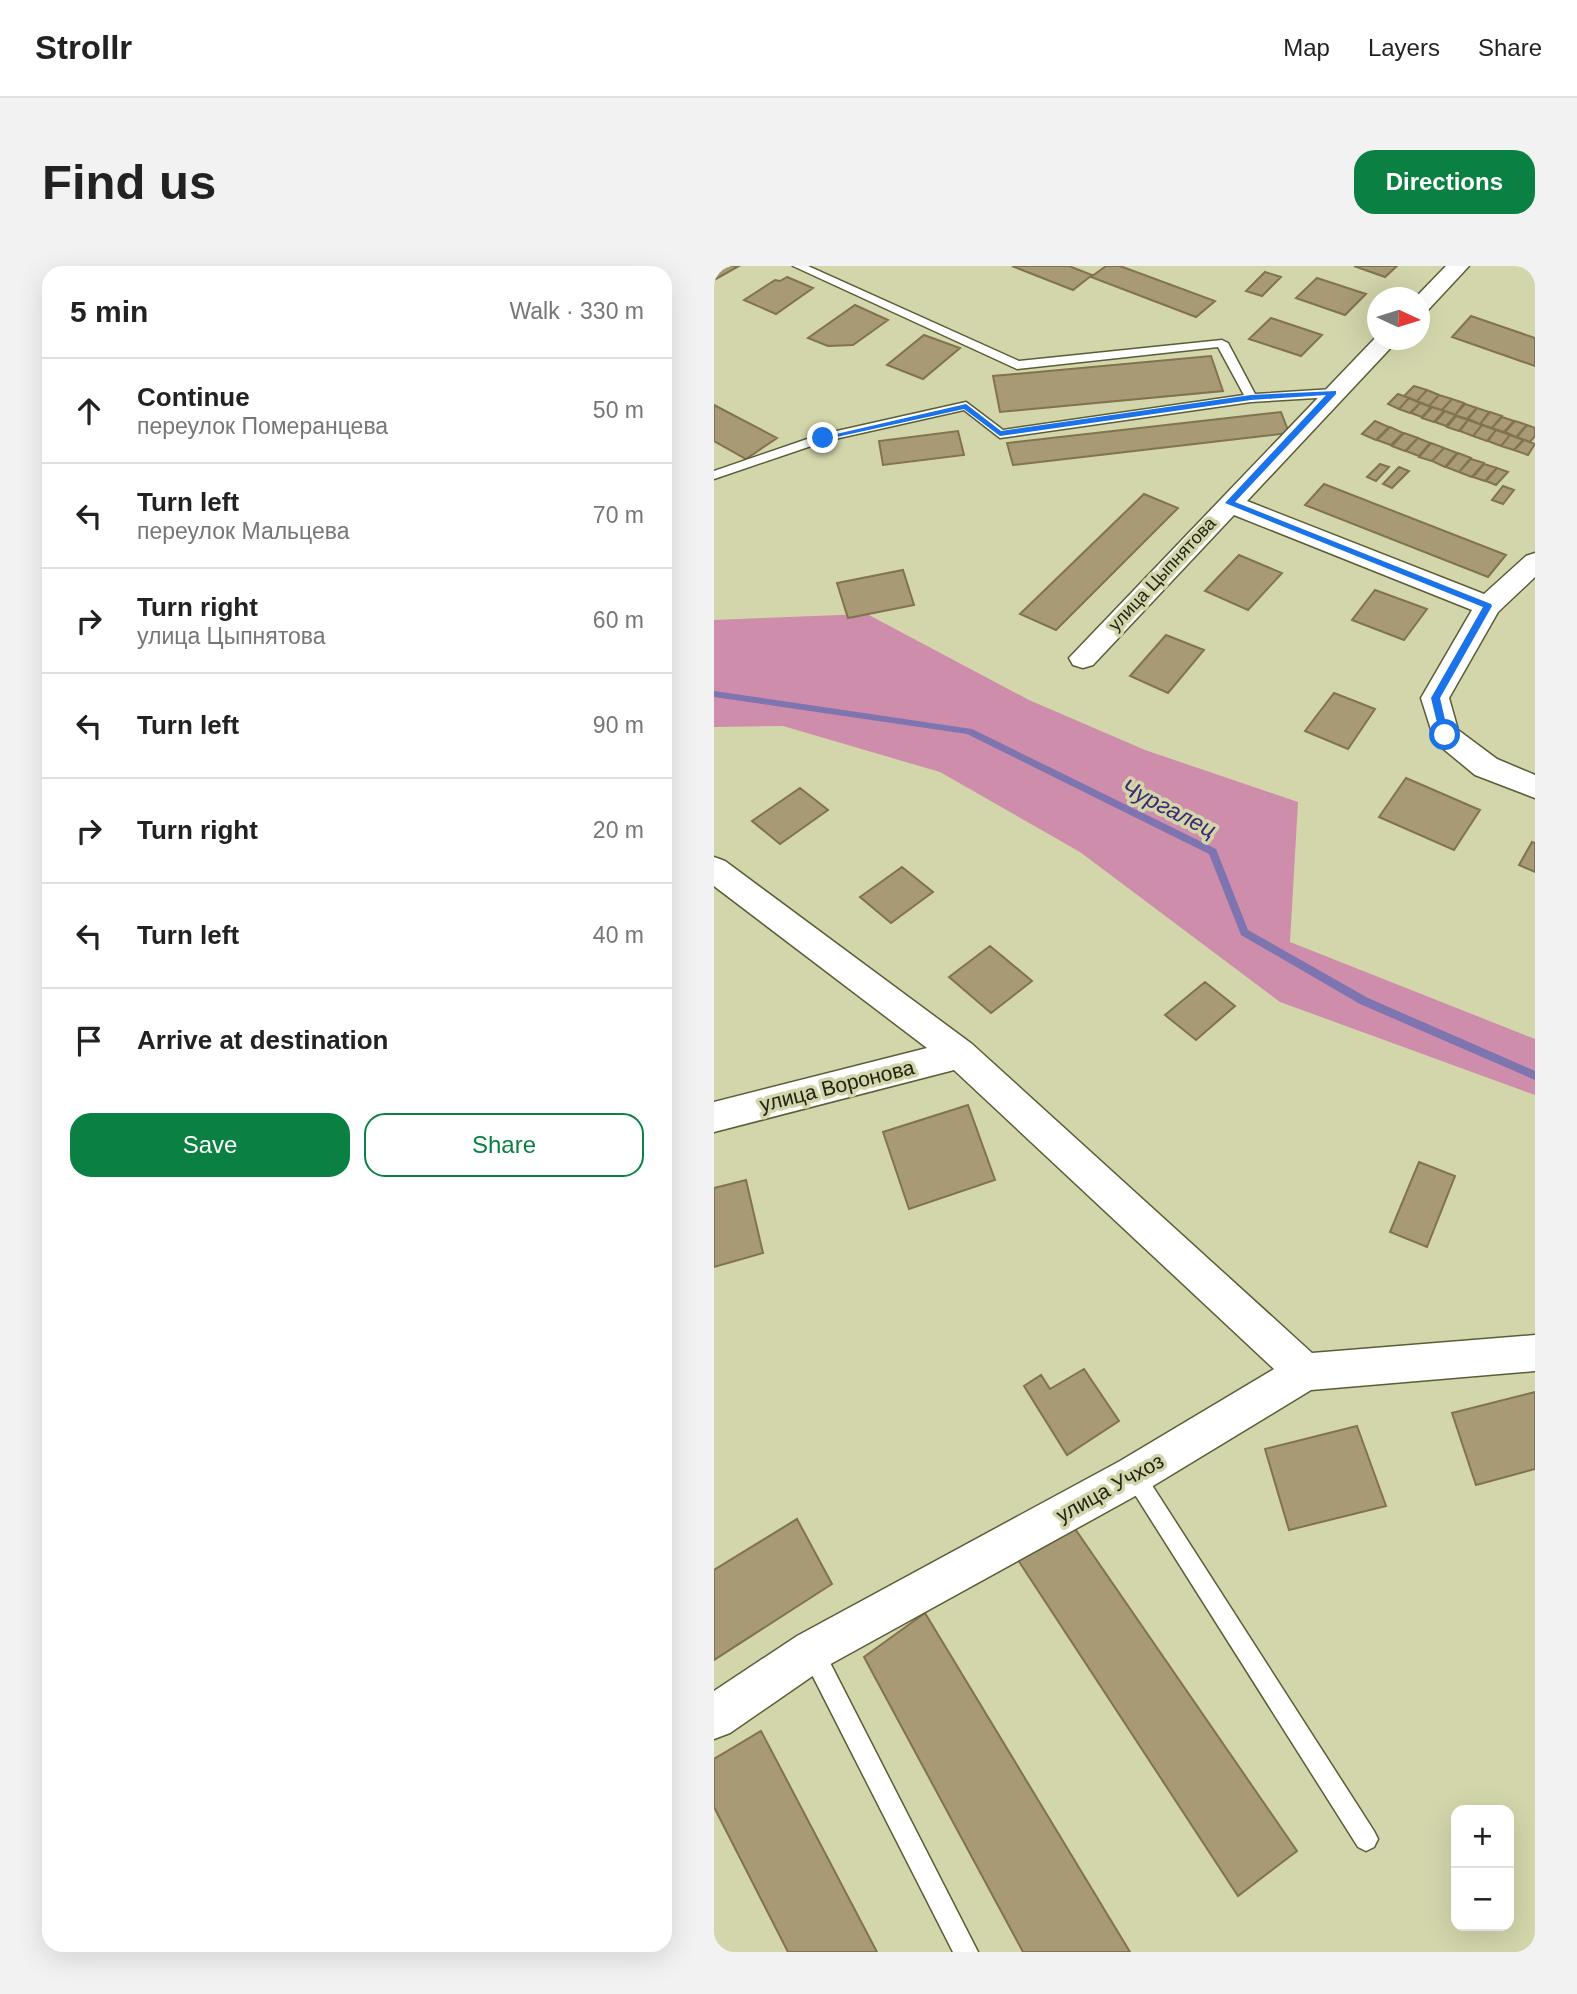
<!DOCTYPE html>
<meta charset="utf-8">
<style>
body{margin:0;font-family:Arial,sans-serif;background:#f2f2f2;color:#222}
.controls{position:absolute;right:21px;bottom:21px;display:grid;overflow:hidden;border-radius:14px;box-shadow:0 7px 28px #0002}
.controls button{width:63px;height:63px;display:grid;place-items:center;padding:0;border:0;border-bottom:2px solid #e0e0e0;background:#fff;color:#222;font:35px sans-serif}
.compass{position:absolute;left:653px;top:21px;width:63px;height:63px;border-radius:50%;background:#fff;box-shadow:0 7px 28px #0002;rotate:94deg}
.stop{position:absolute;width:21px;height:21px;margin:-16px;border:5px solid #1a73e8;border-radius:50%;background:#fff}
.stop.end{background:#1a73e8;border-color:#fff;box-shadow:0 2px 7px #0008}
.list{margin:0;padding:0;list-style:none}
h2{display:flex;justify-content:space-between;align-items:center;height:91px;margin:0;padding:0 28px;font-size:30px}
h2 small{font-size:23px;font-weight:400;color:#767676}
.list li{display:grid;grid-template-columns:46px 1fr auto;gap:21px;align-items:center;box-sizing:border-box;height:105px;padding:0 28px;border-top:2px solid #e0e0e0}
.list b{display:block;font-size:26px;white-space:nowrap}
.list p{margin:0;font-size:23px;white-space:nowrap;color:#767676}
.list em{font-size:23px;font-style:normal;color:#767676}
.actions{display:flex;gap:14px;padding:21px 28px}
.actions a{flex:1;padding:16px 0;border:2px solid #0b8043;border-radius:21px;text-align:center;font-size:24px;color:#0b8043}
.actions .main{background:#0b8043;color:#fff}
.icon{flex:none;width:38px;height:38px;fill:none;stroke:currentColor;stroke-width:2;stroke-linecap:round;stroke-linejoin:round}
.map{position:relative;flex:none;width:821px;height:1686px;overflow:hidden;border-radius:21px}
header{display:flex;align-items:center;gap:42px;box-sizing:border-box;height:98px;padding:0 35px;background:#fff;border-bottom:2px solid #e0e0e0}
header strong{font-size:33px}
nav{display:flex;gap:38px;margin-inline-start:auto;font-size:24px}
.intro{display:flex;align-items:center;justify-content:space-between;box-sizing:border-box;height:168px;padding:0 42px}
h1{margin:0;font-size:49px}
.button{padding:18px 32px;border-radius:21px;background:#0b8043;color:#fff;font-size:24px;font-weight:700}
main{display:flex;gap:42px;padding:0 42px}
aside{flex:1;background:#fff;border-radius:21px;box-shadow:0 7px 28px #0002}
.map>svg:first-child{display:block}
.green{fill:#ce8daa}
.lines{fill:none;stroke-linecap:round;stroke-linejoin:round}
.stream{fill:#7d74b0;fill-rule:evenodd}
.building{fill:#a89a74;stroke:#80734d;stroke-width:2}
.lane-casing{stroke:#5b5d37;stroke-width:3}
.street-casing{stroke:#5b5d37;stroke-width:3}
.lane{fill:#fff;fill-rule:evenodd}
.street{fill:#fff;fill-rule:evenodd}
.route{fill:#1a73e8}
.labels{text-anchor:middle;stroke-width:7;stroke-linejoin:round;paint-order:stroke}
.far-street-label{font-size:18px;fill:#242414;stroke:#d3d5ab}
.street-label{font-size:21px;fill:#242414;stroke:#d3d5ab}
.water-label{font-size:23px;font-style:italic;fill:#3c2972;stroke:#d3d5ab}
</style>
<header>
<strong>Strollr</strong>
<nav><a>Map</a><a>Layers</a><a>Share</a></nav>
</header>
<div class="intro"><h1>Find us</h1><a class="button">Directions</a></div>
<main>
<aside>
<h2>5 min<small>Walk · 330 m</small></h2>
<ul class="list">
<li><svg class="icon" aria-label="ahead" viewBox="0 0 24 24"><path d="M12 20V5M6 11l6-6 6 6"/></svg><div><b>Continue</b><p>переулок Померанцева</p></div><em>50 m</em></li>
<li><svg class="icon" aria-label="left" viewBox="0 0 24 24"><path d="M17 20v-9H6M10 6l-5 5 5 5"/></svg><div><b>Turn left</b><p>переулок Мальцева</p></div><em>70 m</em></li>
<li><svg class="icon" aria-label="right" viewBox="0 0 24 24"><path d="M7 20v-9h11M14 6l5 5-5 5"/></svg><div><b>Turn right</b><p>улица Цыпнятова</p></div><em>60 m</em></li>
<li><svg class="icon" aria-label="left" viewBox="0 0 24 24"><path d="M17 20v-9H6M10 6l-5 5 5 5"/></svg><div><b>Turn left</b></div><em>90 m</em></li>
<li><svg class="icon" aria-label="right" viewBox="0 0 24 24"><path d="M7 20v-9h11M14 6l5 5-5 5"/></svg><div><b>Turn right</b></div><em>20 m</em></li>
<li><svg class="icon" aria-label="left" viewBox="0 0 24 24"><path d="M17 20v-9H6M10 6l-5 5 5 5"/></svg><div><b>Turn left</b></div><em>40 m</em></li>
<li><svg class="icon" aria-label="arrive" viewBox="0 0 24 24"><path d="M6 21V4h12l-3 4 3 4H6"/></svg><div><b>Arrive at destination</b></div></li>
</ul>
<div class="actions"><a class="main">Save</a><a>Share</a></div>
</aside>
<div class="map">
<svg width="821" height="1686" viewBox="0 0 821 1686">
<rect width="100%" height="100%" fill="#d3d5ab"/>
<!-- green -->
<path class="green" d="M153 348 315 434 431 484 584 536 576 676 821 773V829L566 736 366 586 226 506 69 460 0 461V354Z"/>
<g class="lines">
<!-- stream -->
<path class="stream" d="M0 425 258 463 502 583 534 664 654 732 821 805V814L646 738 527 669 495 588 253 468 0 431Z"/>
</g>
<!-- building -->
<path class="building" d="M0 0H25L0 14Z
M298 0H355L378 9 359 24Z
M392 0H406L501 35 482 51 377 11Z
M640 0H683L671 11Z
M551 6 567 11 548 30 532 25Z
M73 11 99 22 62 48 30 34 61 14 66 15Z
M603 12 652 28 631 49 582 32Z
M141 39 174 54 139 79 114 80 94 72Z
M757 50 821 72V100L738 71Z
M557 52 608 69 587 90 535 73Z
M210 69 246 82 209 113 173 99Z
M497 90 509 125 286 146 279 110Z
M700 120 713 124 703 135 690 130Z
M713 124 725 129 715 140 703 135Z
M684 128 695 132 685 143 674 138Z
M725 129 738 133 728 144 715 140Z
M695 132 706 137 696 147 685 143Z
M738 133 750 137 741 149 728 144Z
M706 137 717 141 708 151 697 147Z
M751 138 763 142 753 153 741 149Z
M0 139 63 172 32 193 0 175Z
M718 141 730 145 720 156 708 152Z
M763 142 775 146 766 158 754 153Z
M731 145 742 149 732 160 721 156Z
M567 146 575 167 299 199 293 177Z
M776 146 788 150 778 162 766 158Z
M742 150 754 154 745 165 733 161Z
M788 151 800 155 790 166 778 162Z
M754 154 768 159 759 170 746 165Z
M661 155 675 161 662 174 648 168Z
M801 155 813 159 802 171 791 166Z
M768 159 782 164 773 175 759 170Z
M813 159 821 162V170L816 176 803 171Z
M676 161 689 167 677 179 663 174Z
M782 164 796 169 787 180 774 175Z
M244 165 250 189 169 199 165 175Z
M690 167 704 172 691 185 678 180Z
M796 169 809 174 800 184 787 180Z
M704 172 716 177 705 190 692 185Z
M810 174 821 178 814 189 800 184Z
M717 177 730 182 718 195 705 191Z
M730 182 743 187 731 201 718 195Z
M744 187 757 192 745 206 732 201Z
M757 193 770 197 758 211 745 206Z
M666 198 675 201 662 215 653 211Z
M770 198 783 202 771 215 759 211Z
M685 201 695 205 678 222 669 218Z
M783 202 794 206 782 219 772 215Z
M610 218 792 289 774 311 591 239Z
M789 220 800 224 789 238 778 234Z
M430 228 464 242 342 364 306 348Z
M525 289 568 307 534 344 491 325Z
M189 304 200 339 134 352 123 317Z
M661 324 713 343 690 374 638 354Z
M452 369 490 384 454 427 416 410Z
M620 427 661 443 634 483 591 465Z
M692 512 766 544 740 584 665 551Z
M86 522 114 544 66 578 38 555Z
M818 576 821 577V606L805 599Z
M188 601 219 626 177 657 146 631Z
M276 680 318 715 277 747 235 711Z
M491 716 521 740 482 774 451 749Z
M254 839 281 914 195 943 169 866Z
M705 896 741 910 713 981 676 966Z
M32 914 49 987 0 1001V922Z
M370 1103 405 1155 353 1189 310 1120 327 1109 336 1123Z
M821 1126V1203L762 1219 738 1147Z
M643 1160 672 1240 575 1264 551 1183Z
M83 1253 118 1318 0 1394V1304Z
M357 1257 583 1585 524 1630 304 1294Z
M211 1347 416 1686H309L150 1391Z
M47 1465 163 1686H74L0 1541V1493Z"/>
<g class="lines">
<!-- lane casing -->
<g class="lane-casing">
<path id="lane" d="M79 0H94L305 95 508 74 514 77 541 128 619 123 625 127 619 131 537 136 286 172 250 144 112 175 0 213V205L105 169 252 136 289 164 530 129 504 81 303 103Z
M420 1199 427 1202 660 1565 664 1573 660 1581 652 1585 644 1581 413 1216 410 1209 413 1202Z
M98 1374 106 1377 264 1686H239L90 1393 87 1385 90 1377Z"/>
</g>
<!-- street casing -->
<g class="street-casing">
<path id="street" d="M732 0H755L714 44 706 46V32H701Z
M664 69V74H684L533 235 770 328 812 290 821 287V311L784 346 735 432 744 464 783 493 821 509V532L761 509 721 476 707 432 758 344 520 249 379 399 369 402 359 399 355 392Z
M0 591 11 595 258 778 598 1087 821 1069V1105L597 1124 434 1223 113 1400 16 1467 0 1473V1425L83 1370 406 1195 560 1103 240 804 0 866V836L213 782 0 620Z"/>
</g>
<!-- lane -->
<use href="#lane" class="lane"/>
<!-- street -->
<use href="#street" class="street"/>
</g>
<!-- route -->
<path class="route" d="M622 125V128L521 236 777 338 778 340 726 432 735 471 726 469 717 432 769 341 511 237 612 129 537 134 286 170 250 143 109 174 105 172 252 138 287 165 537 129Z"/>
<g class="labels">
<!-- far-street labels -->
<g class="far-street-label">
<text transform="translate(448 308) rotate(-47)" y="6">улица Цыпнятова</text>
</g>
<!-- street labels -->
<g class="street-label">
<text transform="translate(123 820) rotate(-14)" y="7">улица Воронова</text>
<text transform="translate(396 1222) rotate(-29)" y="7">улица Учхоз</text>
</g>
<!-- water labels -->
<g class="water-label">
<text transform="translate(455 542) rotate(27)" y="8">Чургалец</text>
</g>
</g>
</svg>
<div class="controls">
<button>+</button>
<button>−</button>
</div>
<svg class="compass" viewBox="-18 -18 36 36"><path d="M0-13l5 13h-10z" fill="#e53935"/><path d="M0 13l5-13h-10z" fill="#767676"/></svg>
<div class="stop" style="left:731px;top:469px"></div>
<div class="stop end" style="left:109px;top:172px"></div>
</div>
</main>
